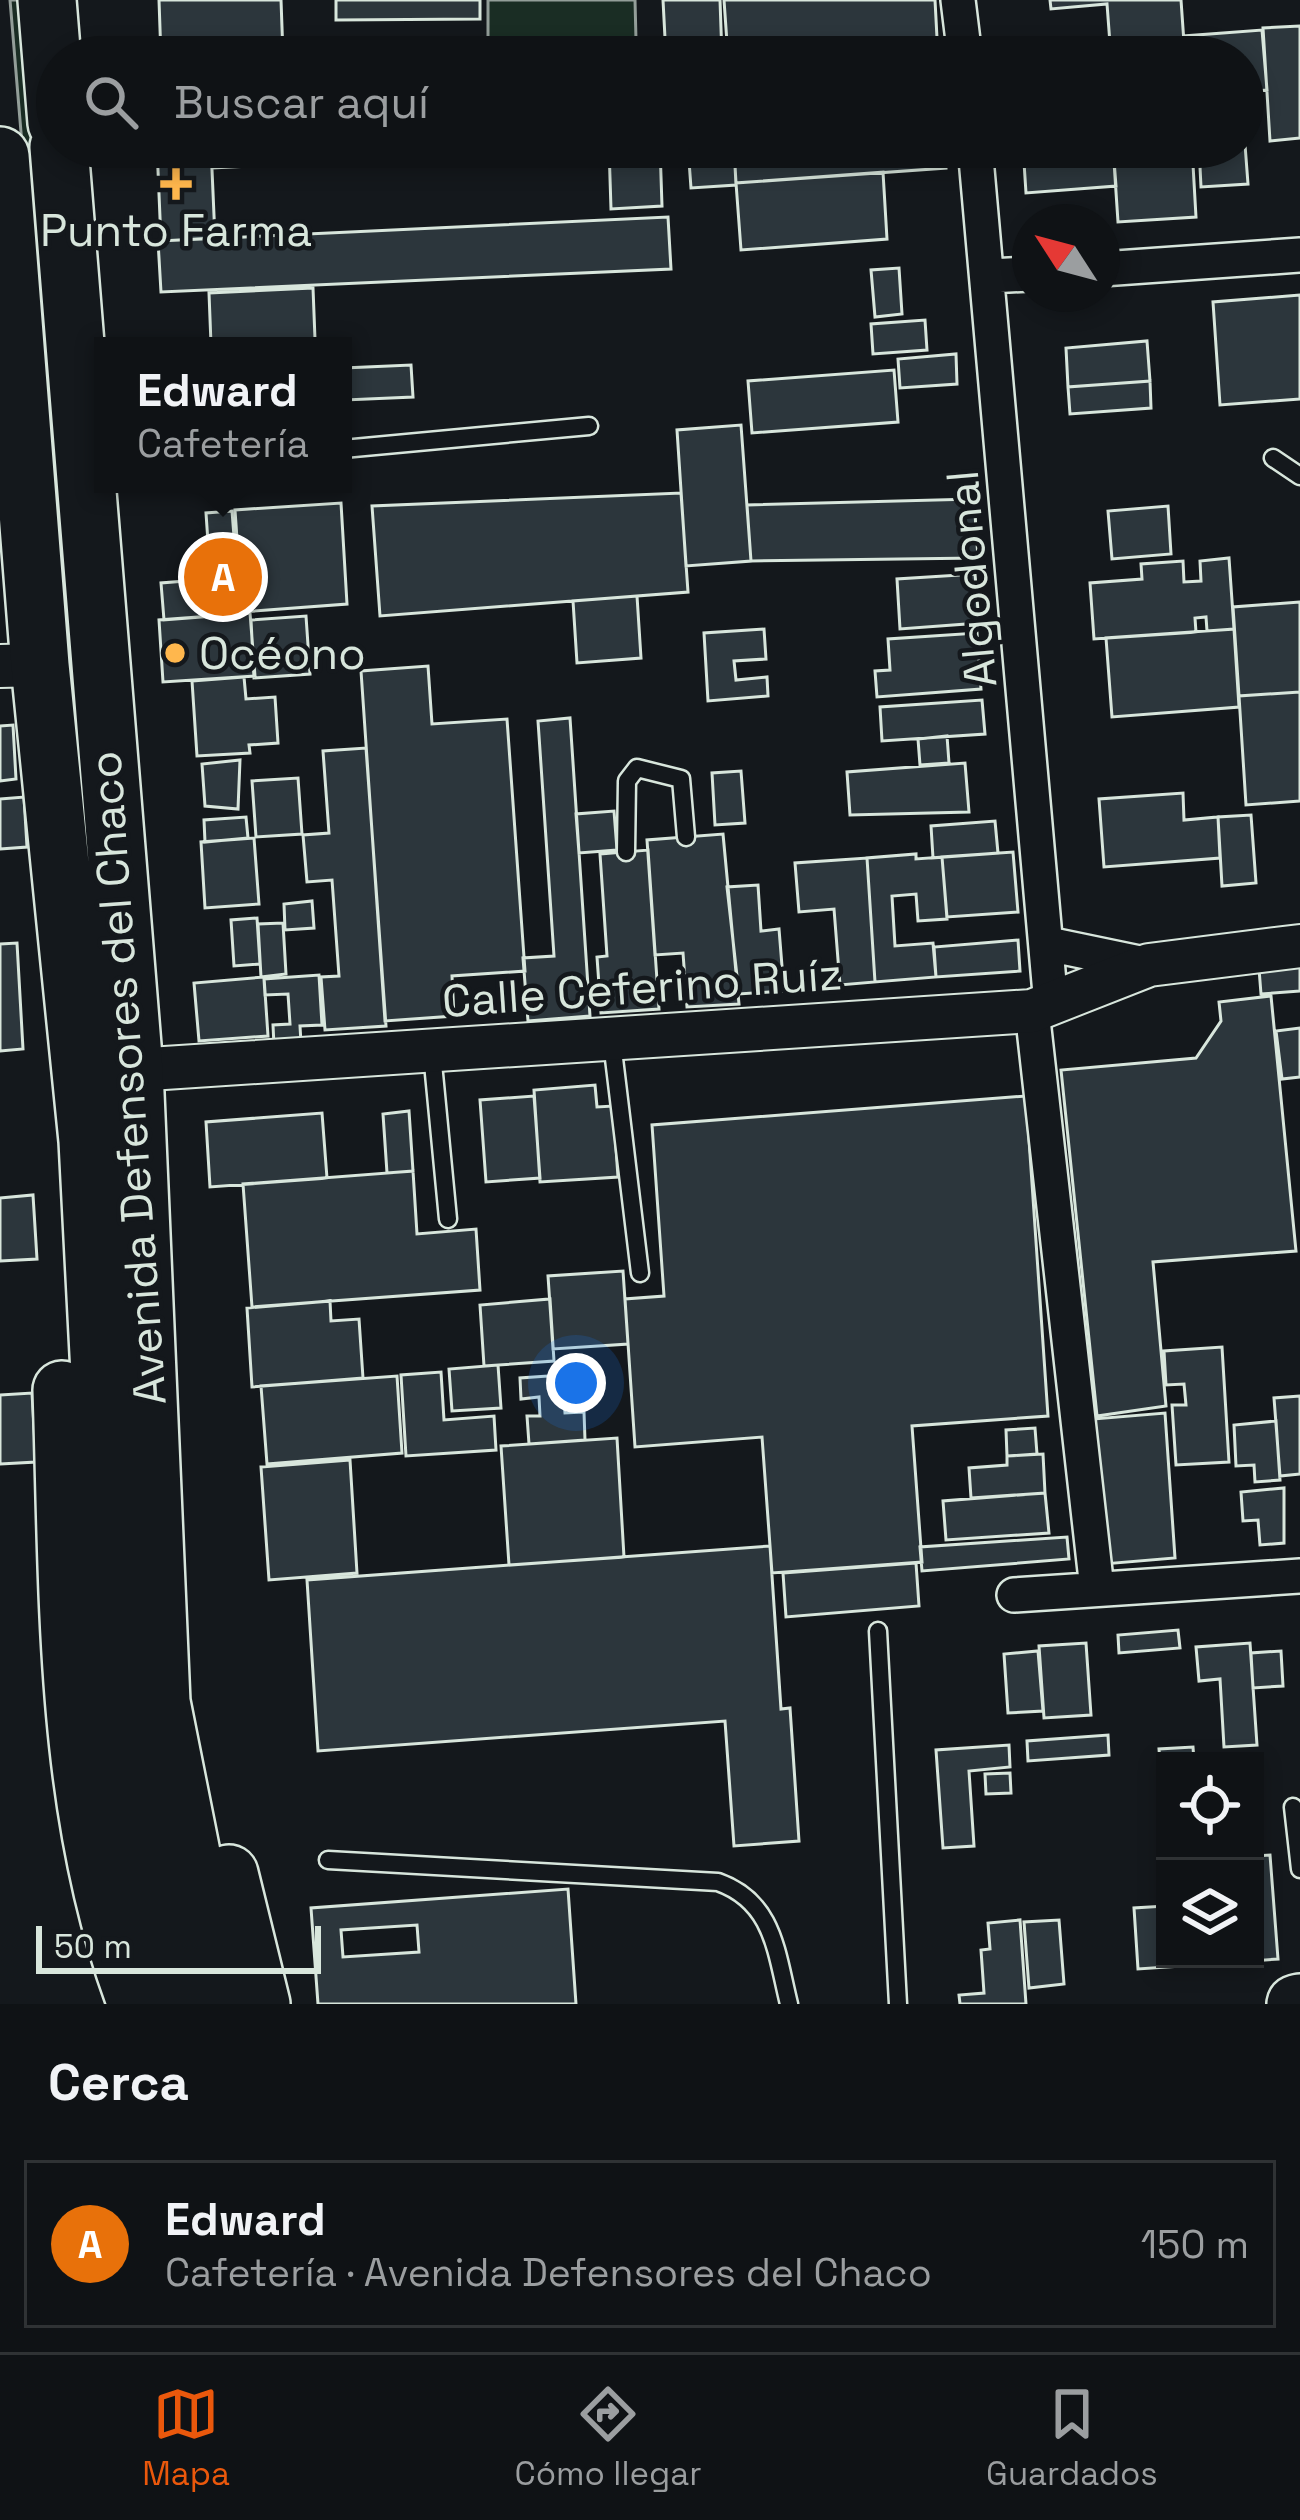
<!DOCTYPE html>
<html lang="es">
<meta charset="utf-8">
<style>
body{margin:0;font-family:"Space Grotesk",sans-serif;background:#1d2022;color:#f1f3f6}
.controls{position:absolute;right:36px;bottom:36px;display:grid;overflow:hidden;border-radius:0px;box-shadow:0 6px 18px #0003}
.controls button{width:108px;height:108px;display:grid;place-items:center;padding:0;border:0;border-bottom:3px solid #2f3234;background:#0f1215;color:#f1f3f6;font:60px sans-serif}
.compass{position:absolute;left:1012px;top:204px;width:108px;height:108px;border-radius:50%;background:#0f1215;box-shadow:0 6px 18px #0003;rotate:306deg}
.scale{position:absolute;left:36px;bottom:30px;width:285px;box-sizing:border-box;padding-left:12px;border:6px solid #d8e6dc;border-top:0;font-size:33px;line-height:42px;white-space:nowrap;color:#d8e6dc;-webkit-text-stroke:9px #14181c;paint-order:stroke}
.you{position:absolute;left:576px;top:1383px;width:42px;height:42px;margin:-30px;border:9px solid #fff;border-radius:50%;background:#1a73e8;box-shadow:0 0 0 18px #1a73e833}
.badge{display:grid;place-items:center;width:78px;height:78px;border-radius:50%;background:#ea580c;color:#fff;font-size:39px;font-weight:700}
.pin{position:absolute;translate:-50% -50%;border:6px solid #fff;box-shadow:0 3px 12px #0006}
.popup{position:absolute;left:94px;top:337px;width:258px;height:156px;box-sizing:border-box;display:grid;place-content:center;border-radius:0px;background:#0f1215;filter:drop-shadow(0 3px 9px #0005);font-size:39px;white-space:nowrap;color:#9b9ea0}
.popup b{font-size:45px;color:#f1f3f6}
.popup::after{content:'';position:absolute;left:50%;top:100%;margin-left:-24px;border:24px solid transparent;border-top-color:#0f1215}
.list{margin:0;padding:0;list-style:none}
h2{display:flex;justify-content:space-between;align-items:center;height:156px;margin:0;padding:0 48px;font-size:51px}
h2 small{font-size:39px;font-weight:400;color:#9b9ea0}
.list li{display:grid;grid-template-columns:78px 1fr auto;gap:36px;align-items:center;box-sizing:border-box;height:168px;margin:0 24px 24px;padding:0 24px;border:3px solid #2f3234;border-radius:0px}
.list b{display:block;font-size:45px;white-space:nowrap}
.list p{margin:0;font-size:39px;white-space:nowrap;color:#9b9ea0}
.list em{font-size:39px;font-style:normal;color:#9b9ea0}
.icon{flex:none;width:66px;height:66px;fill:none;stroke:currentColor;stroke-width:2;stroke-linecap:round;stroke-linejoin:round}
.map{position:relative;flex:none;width:1300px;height:2004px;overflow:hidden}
.search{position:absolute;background:#0f1215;box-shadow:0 6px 18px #0003;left:36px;right:36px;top:36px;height:132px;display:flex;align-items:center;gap:30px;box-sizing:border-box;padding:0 42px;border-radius:66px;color:#9b9ea0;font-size:45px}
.sheet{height:348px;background:#0f1215}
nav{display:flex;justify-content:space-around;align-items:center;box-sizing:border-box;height:168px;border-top:3px solid #2f3234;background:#0f1215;font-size:33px;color:#9b9ea0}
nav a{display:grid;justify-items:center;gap:6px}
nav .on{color:#ea580c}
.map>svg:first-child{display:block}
.green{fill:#1a2d24;stroke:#939e99;stroke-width:3}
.building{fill:#2c363c;stroke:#d8e6dc;stroke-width:3;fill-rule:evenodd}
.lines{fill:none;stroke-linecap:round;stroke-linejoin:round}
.service-casing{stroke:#d8e6dc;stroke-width:21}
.minor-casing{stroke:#d8e6dc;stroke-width:38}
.tertiary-casing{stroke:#d8e6dc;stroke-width:46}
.trunk-casing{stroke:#d8e6dc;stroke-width:62}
.service{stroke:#14181c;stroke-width:16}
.minor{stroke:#14181c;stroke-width:33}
.tertiary{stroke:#14181c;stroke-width:42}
.trunk{stroke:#14181c;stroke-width:57}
.poi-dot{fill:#ffb74d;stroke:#14181c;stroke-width:4.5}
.labels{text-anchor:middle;stroke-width:9;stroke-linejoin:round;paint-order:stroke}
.poi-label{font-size:45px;fill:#d8e6dc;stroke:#14181c}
.street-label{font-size:45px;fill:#d8e6dc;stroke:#14181c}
</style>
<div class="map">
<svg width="1300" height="2004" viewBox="0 0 1300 2004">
<rect width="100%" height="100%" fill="#14181c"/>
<!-- green -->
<path class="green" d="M10 0H27L108 1100 61 615 68 613H61Z
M488 0H635L636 40 488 43Z"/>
<!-- building -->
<path class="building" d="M159 0H281L283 55 161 57Z
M336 0H480V19L336 20Z
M663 0H720L722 57H666Z
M724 0H935L938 57H728Z
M1050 0H1181L1185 57H1111L1107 4 1051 9Z
M1300 26V138L1270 141 1263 28Z
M1262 30 1267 90 1243 92V57H1185L1184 36Z
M663 40V57H463V49Z
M454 48V57H260Z
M1067 48 1068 57H1017V52Z
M1243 118 1248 184 1201 187 1199 147H1243Z
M157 147H211L215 238 161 241Z
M212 147H271L272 165 213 168Z
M609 147H660L662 206 611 209Z
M688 147H734L736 185 691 188Z
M734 147H945L946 168 736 183Z
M1023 147H1113L1116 186 1026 193Z
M1113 147H1192L1196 217 1118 222Z
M883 172 887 239 741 250 736 183Z
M668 217 671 269 161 292 158 241Z
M899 268 902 314 875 317 871 270Z
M313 288 315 339 211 344 209 293Z
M1300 295V399L1220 405 1213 302Z
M925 320 927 350 873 354 871 324Z
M1147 341 1150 381 1068 387 1066 348Z
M956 354 957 384 900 388 898 359Z
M411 365 413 397 345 400 344 368Z
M894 370 898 422 752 433 748 381Z
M1150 381 1151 408 1070 414 1068 387Z
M741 425 751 561 686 566 677 430Z
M681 493 688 592 380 616 372 506Z
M974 499 978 558 751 561 747 505Z
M341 503 347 604 242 612 235 510Z
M1168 506 1171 554 1112 559 1108 511Z
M232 511 240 614 213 616 206 513Z
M1229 558 1234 629 1207 631 1206 617 1195 618 1196 632 1094 639 1090 583 1142 579 1141 564 1183 561 1184 582 1201 581 1200 561Z
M975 574 979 623 900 629 897 579Z
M211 579 213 616 164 620 161 583Z
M637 596 641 658 577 663 573 601Z
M1300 602V692L1239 696 1233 607Z
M250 613 255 676 163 682 159 620Z
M306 616 310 674 254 678 251 620Z
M764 629 766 659 734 661 736 680 767 677 768 696 708 701 704 633Z
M1234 629 1239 707 1112 717 1106 638Z
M977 633 981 689 877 697 875 671 890 670 888 639Z
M428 666 432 724 507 719 525 971 452 976 454 1016 385 1021 361 671Z
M244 677 246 699 275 697 278 743 249 745 250 753 197 756 192 681Z
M1300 692V801L1246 805 1239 696Z
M982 700 985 734 882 741 880 707Z
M570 718 590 1016 528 1021 523 958 554 956 538 721Z
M13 725 16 779 0 781V726Z
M947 736 949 763 920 765 918 739Z
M366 748 386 1026 325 1030 321 977 339 976 332 880 307 882 303 835 329 833 323 751Z
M240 760 238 809 205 806 202 764Z
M965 763 969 812 850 815 847 772Z
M741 771 745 823 715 825 712 773Z
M298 778 302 834 256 837 252 781Z
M1183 793 1184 820 1218 817 1220 858 1104 867 1099 799Z
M24 797 27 847 0 849V799Z
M614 811 617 850 579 853 576 814Z
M1251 815 1256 883 1222 886 1218 817Z
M246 817 248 838 205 842 204 820Z
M995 821 998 853 933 858 931 826Z
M723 834 739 1004 687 1007 683 953 655 955 647 840Z
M254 838 259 904 205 908 201 842Z
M648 850 659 1009 601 1013 597 957 607 956 600 854Z
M1013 852 1018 912 947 917 942 857Z
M916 854V859L942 857 947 919 918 921 916 894 892 896 895 946 933 943 936 977 875 982 867 858Z
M867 858 875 982 840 985 834 909 799 912 795 863Z
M758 885 761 931 779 929 784 991 739 994 727 887Z
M312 901 314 928 285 930 284 904Z
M257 918 260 964 234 966 231 920Z
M283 923 286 974 261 977 258 924Z
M1018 940 1020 971 936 977 934 947Z
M17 943 23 1049 0 1051V944Z
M1300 953V991L1261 994 1258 956Z
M319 975 322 1025 300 1026 301 1043 274 1046 273 1025 290 1024 288 994 265 995 264 979Z
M264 977 268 1036 199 1041 194 983Z
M1271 996 1296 1251 1153 1262 1166 1406 1097 1416 1061 1070 1196 1058 1221 1021 1219 1002Z
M1300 1028V1077L1282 1079 1276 1031Z
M595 1085 597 1107 613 1106 618 1177 540 1182 534 1090Z
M534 1096 540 1178 486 1182 480 1100Z
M1026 1096 1048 1416 912 1426 922 1562 772 1573 762 1437 635 1447 625 1299 664 1296 652 1125Z
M409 1111 413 1171 387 1173 383 1114Z
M322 1113 327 1178 210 1187 206 1122Z
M413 1171 417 1234 476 1229 480 1290 252 1307 243 1184Z
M33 1195 37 1259 0 1261V1198Z
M623 1271 628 1344 553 1349 548 1276Z
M550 1299 554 1361 484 1366 480 1305Z
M330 1301 331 1321 359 1319 363 1378 252 1387 247 1308Z
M1222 1347 1229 1462 1176 1465 1172 1405H1186L1184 1384 1166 1385 1164 1351Z
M498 1365 501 1408 452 1411 449 1369Z
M441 1372 444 1420 494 1416 496 1450 406 1456 401 1375Z
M562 1375 565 1413 584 1412 585 1440 529 1444 527 1416H540L539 1397 521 1399 520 1378Z
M397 1376 402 1453 267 1464 261 1386Z
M32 1393 36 1462 0 1464V1395Z
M1300 1396V1474L1280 1476 1274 1398Z
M1165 1413 1175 1558 1104 1564 1093 1419Z
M1276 1421 1280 1480 1255 1482 1254 1465 1236 1466 1234 1425Z
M1035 1428 1037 1454 1007 1456 1006 1430Z
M617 1438 624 1557 509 1565 501 1446Z
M1043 1454 1045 1493 971 1498 969 1468 1007 1465V1456Z
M350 1460 357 1573 269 1580 261 1467Z
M1284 1488V1543L1260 1545 1258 1520 1243 1521 1241 1492Z
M1045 1493 1049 1533 946 1540 943 1501Z
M1067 1537 1069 1559 922 1571 920 1547Z
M770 1546 781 1709 790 1708 799 1841 734 1846 725 1721 318 1751 307 1580Z
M916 1563 919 1606 786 1617 783 1573Z
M1178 1630 1180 1648 1119 1653 1118 1635Z
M1086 1643 1091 1715 1044 1718 1039 1646Z
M1250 1643 1257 1745 1224 1747 1220 1679 1199 1681 1196 1647Z
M1038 1651 1043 1711 1008 1713 1004 1654Z
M1281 1651 1283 1686 1253 1688 1251 1653Z
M1108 1735 1109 1755 1028 1761 1027 1741Z
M1009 1745 1010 1767 969 1771 974 1846 943 1848 936 1750Z
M1193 1747 1194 1761H1165L1164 1819 1159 1749Z
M1010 1773 1011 1793 986 1794 985 1774Z
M1270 1855 1278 1959 1211 1964V1959H1255V1856Z
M568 1889 576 2004H318L311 1908ZM417 1925 419 1952 343 1957 341 1930Z
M1165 1906V1959H1211V1964L1138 1969 1134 1908Z
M1020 1920 1026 2004H960L959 1995 984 1993 981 1950 990 1949 988 1923Z
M1059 1920 1064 1984 1029 1988 1024 1922Z"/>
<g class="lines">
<!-- service casing -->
<g class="service-casing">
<path id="service" d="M343 449 589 426
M1273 458 1300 476
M626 852 627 781 637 768 681 779 686 837
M612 1042 640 1273
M432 1053 448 1219
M878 1631 898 2004
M1293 1807 1300 1869
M328 1860 718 1882C774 1902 776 1952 789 2004"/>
</g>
<!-- minor casing -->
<g class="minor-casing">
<path id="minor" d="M958 0 965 57
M975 147 1051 1005
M1102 269 1300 255
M990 276 1030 274
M1048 944 1149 965
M1032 1011 1097 1589
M1014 1595 1300 1576"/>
</g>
<!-- tertiary casing -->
<g class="tertiary-casing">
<path id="tertiary" d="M0 666 40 665
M134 1070 1032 1011 1149 965 1300 946"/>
</g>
<!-- trunk casing -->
<g class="trunk-casing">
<path id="trunk" d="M47 0 57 123
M59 147 134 1070 161 1702 221 2004
M0 156 40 665 88 1141 117 1703 175 2004
M62 1390C69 1593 63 1811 137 2004
M229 1874 261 2004
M1296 2004 1300 2003"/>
</g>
<!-- service -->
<use href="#service" class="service"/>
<!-- minor -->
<use href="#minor" class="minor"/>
<!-- tertiary -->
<use href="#tertiary" class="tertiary"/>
<!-- trunk -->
<use href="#trunk" class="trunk"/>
</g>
<!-- markers -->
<g class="poi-dot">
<path d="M170 166h12v12h12v12h-12v12h-12v-12h-12v-12h12z"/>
<circle cx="175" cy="653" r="12"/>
</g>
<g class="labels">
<!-- poi labels -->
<g class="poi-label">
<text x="176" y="246">Punto Farma</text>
<text x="199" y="669" text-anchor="start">Océono</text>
</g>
<!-- street labels -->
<g class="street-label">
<text transform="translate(971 579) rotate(-95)" y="16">Algodonal</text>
<text transform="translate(642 987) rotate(-4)" y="16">Calle Ceferino Ruíz</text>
<text transform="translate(127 1078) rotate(-94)" y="16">Avenida Defensores del Chaco</text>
</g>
</g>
</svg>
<div class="controls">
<button><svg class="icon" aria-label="locate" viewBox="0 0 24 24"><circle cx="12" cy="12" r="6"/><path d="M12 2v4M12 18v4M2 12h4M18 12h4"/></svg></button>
<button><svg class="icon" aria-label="layers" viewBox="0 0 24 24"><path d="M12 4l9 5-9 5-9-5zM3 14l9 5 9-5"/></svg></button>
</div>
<svg class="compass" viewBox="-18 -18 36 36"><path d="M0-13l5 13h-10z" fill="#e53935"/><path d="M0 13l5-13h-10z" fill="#9b9ea0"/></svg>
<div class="scale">50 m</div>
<div class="you"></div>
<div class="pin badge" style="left:223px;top:577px;background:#e8710a">A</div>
<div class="popup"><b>Edward</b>Cafetería</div>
<div class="search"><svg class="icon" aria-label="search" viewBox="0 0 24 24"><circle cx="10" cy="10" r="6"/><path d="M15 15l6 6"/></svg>Buscar aquí</div>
</div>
<section class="sheet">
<h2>Cerca<small></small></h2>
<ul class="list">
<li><span class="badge" style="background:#e8710a">A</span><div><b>Edward</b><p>Cafetería · Avenida Defensores del Chaco</p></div><em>150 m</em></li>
</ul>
</section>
<nav>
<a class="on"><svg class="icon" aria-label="map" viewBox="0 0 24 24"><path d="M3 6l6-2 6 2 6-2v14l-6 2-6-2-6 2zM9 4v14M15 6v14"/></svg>Mapa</a>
<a><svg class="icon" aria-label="directions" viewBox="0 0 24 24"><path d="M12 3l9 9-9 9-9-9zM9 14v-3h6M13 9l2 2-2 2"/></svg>Cómo llegar</a>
<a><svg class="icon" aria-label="saved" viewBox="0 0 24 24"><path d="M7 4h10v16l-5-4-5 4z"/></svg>Guardados</a>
</nav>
